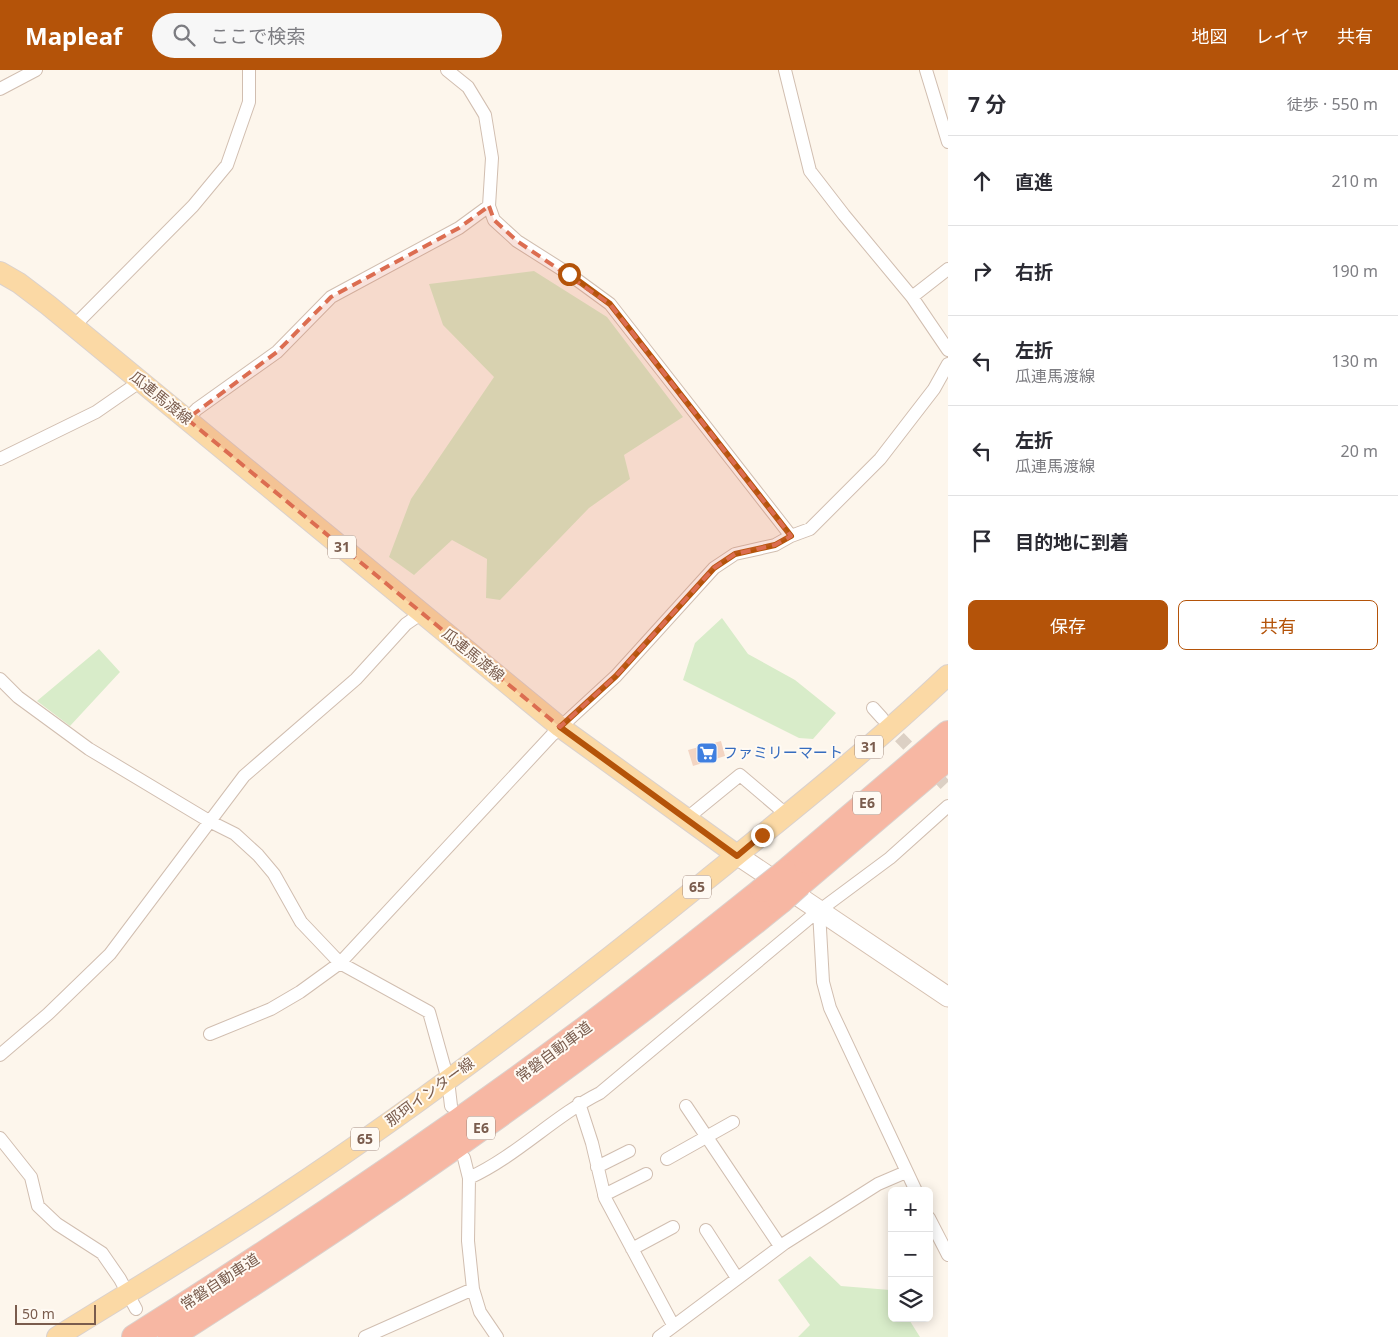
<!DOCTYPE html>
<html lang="ja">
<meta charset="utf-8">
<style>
body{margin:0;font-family:"Noto Sans","Noto Sans JP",sans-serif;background:#f7f7f7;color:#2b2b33}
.controls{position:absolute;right:15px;bottom:15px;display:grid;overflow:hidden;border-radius:8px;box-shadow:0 2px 12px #0003}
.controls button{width:45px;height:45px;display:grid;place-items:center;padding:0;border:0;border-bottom:1px solid #e1e1e2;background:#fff;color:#2b2b33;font:25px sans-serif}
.scale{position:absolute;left:15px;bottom:12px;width:81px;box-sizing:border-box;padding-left:5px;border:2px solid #7a5c4d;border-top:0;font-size:14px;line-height:18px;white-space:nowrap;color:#7a5c4d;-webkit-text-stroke:4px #fffaf3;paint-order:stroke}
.stop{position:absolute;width:15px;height:15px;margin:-11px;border:4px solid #b45309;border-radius:50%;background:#fff}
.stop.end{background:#b45309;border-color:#fff;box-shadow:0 1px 5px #0008}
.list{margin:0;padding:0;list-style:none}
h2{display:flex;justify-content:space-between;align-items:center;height:65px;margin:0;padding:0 20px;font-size:21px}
h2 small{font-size:16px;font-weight:400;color:#7c7c81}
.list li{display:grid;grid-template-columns:32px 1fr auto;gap:15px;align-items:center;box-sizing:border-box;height:90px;padding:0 20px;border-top:1px solid #e1e1e2}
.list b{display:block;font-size:19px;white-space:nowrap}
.list p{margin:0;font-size:16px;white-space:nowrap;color:#7c7c81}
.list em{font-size:16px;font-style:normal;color:#7c7c81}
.actions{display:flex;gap:10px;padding:15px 20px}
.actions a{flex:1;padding:11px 0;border:1px solid #b45309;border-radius:8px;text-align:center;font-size:18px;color:#b45309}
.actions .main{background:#b45309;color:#fff}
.icon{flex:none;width:28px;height:28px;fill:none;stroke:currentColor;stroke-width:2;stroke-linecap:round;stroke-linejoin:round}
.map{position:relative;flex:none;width:948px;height:1267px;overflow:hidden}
header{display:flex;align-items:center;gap:30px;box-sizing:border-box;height:70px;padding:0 25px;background:#b45309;color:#fff}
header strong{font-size:24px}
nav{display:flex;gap:28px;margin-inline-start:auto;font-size:18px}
.search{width:350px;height:45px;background:#f7f7f7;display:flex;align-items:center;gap:12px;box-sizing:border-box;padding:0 18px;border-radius:28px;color:#7c7c81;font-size:19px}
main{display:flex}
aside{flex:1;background:#fff}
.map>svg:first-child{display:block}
.green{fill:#d8ecc9}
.building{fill:#f3d5c3}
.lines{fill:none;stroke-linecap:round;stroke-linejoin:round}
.street-tunnel{stroke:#dcd0c4;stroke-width:12;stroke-dasharray:12 6;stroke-linecap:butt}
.street-casing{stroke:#d1beb0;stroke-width:14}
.secondary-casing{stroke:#d6c0b0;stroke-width:21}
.primary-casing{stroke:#dad1cd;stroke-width:22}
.highway-casing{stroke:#dad1cd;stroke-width:26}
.street{stroke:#fff;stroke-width:12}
.secondary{stroke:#fff;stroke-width:19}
.primary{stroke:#fbd9a5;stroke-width:20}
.highway{stroke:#f7b7a3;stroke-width:24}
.highway-bridge-casing{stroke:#dad1cd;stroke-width:26;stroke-linecap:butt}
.highway-bridge{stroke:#f7b7a3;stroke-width:24}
.route{stroke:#b45309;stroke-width:6}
.marked{fill:#dc6d51;fill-opacity:0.2;stroke:#dc6d51;stroke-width:4;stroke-dasharray:10 6;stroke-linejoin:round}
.labels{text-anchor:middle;stroke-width:4;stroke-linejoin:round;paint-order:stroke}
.shield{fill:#fffaf3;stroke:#a28b7f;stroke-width:1}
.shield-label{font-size:14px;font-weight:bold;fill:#7a5c4d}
.street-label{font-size:15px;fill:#7a5c4d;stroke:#fffaf3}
.shop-label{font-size:15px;fill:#366cbe;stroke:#fffaf3;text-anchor:start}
</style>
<header>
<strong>Mapleaf</strong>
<div class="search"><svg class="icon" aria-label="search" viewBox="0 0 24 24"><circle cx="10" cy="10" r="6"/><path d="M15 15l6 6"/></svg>ここで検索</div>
<nav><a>地図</a><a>レイヤ</a><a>共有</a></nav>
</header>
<main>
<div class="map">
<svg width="948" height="1267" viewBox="0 0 948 1267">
<rect width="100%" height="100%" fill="#fdf6ec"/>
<!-- green -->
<path class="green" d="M534 201 607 247 683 347 624 385 630 409 589 438 500 530 486 528 487 489 452 470 414 505 389 487 411 429 494 307 443 255 429 214Z
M722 548 748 584 795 610 836 643 813 669 799 668 683 610 695 573Z
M99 579 120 602 70 656 37 631Z
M810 1186 841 1216 890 1220 892 1223V1248H908L920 1267H798L810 1255 778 1210Z"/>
<!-- building -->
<path class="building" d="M721 671 725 686 693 696 688 680Z"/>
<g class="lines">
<!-- street-tunnel -->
<path class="street-tunnel" d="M887 654 948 718"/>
<!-- street casing -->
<g class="street-casing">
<path id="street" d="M447 0 468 17 485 45 492 88 489 136 494 150 517 171 569 204 610 234 791 466
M785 0 810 101 844 145 912 227 948 280
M926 0 948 72
M0 19 36 0
M912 227 948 199
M74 256 193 136 227 95 249 32V0
M187 349 197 339 277 282 331 227 459 158 489 136
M0 389 96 342 135 315 142 313
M0 609 18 627 89 679 209 751 235 764 258 785 274 804 301 852 340 893 429 942 448 1010 451 1036
M873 638 882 648
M686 749 740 705 787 745
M819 841 823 912 830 938 916 1121
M210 964 271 939 300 922 340 893 552 665 616 606 714 498 735 484 775 475 791 466 810 459 880 389 934 319 948 294
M0 985 48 944 110 884 244 706 356 609 406 554 422 543
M579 1033 592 1073 605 1128 673 1255
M686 1036 780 1176
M0 1068 31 1107 38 1136 57 1154 102 1183 120 1209 136 1239
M464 1088 469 1108 468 1171 473 1219 480 1242 497 1267
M667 1089 733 1052
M597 1097 629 1081
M469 1108C517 1086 554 1046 600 1023L812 846 890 788 948 736
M604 1125 646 1104
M929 1148 948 1185
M706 1160 737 1208
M632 1179 673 1157
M365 1267 473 1219
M659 1267 785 1173 878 1114 906 1102"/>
</g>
<!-- secondary casing -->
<g class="secondary-casing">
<path id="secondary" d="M737 785 948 927"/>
</g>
<!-- primary casing -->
<g class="primary-casing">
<path id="primary" d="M0 202 19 213 48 235 560 657 737 785
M57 1267C131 1221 207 1176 279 1128 427 1030 568 922 705 811 788 744 871 678 948 605"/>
</g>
<!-- highway casing -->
<g class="highway-casing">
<path id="highway" d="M785 802 948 663
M800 814 948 688
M134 1267C286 1171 435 1070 579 963 641 917 702 868 762 820
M170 1267C381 1133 586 989 780 832"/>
</g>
<!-- street -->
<use href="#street" class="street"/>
<!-- secondary -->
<use href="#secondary" class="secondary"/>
<!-- primary -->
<use href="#primary" class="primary"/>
<!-- highway -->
<use href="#highway" class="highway"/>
<!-- highway-bridge casing -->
<g class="highway-bridge-casing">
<path id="highway-bridge" d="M762 820 785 802
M780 832 800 814"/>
</g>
<!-- highway-bridge -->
<use href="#highway-bridge" class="highway-bridge"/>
</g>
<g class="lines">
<!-- route -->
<path class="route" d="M569 204 610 234 791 466 775 475 735 484 714 498 616 606 560 657 737 786 762 765"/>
</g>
<!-- marked area -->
<path class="marked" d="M489 136 494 150 517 171 610 234 791 466 775 475 735 484 714 498 616 606 560 657 187 349 277 282 331 227 459 158Z"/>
<!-- icons -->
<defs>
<g id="supermarket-square" transform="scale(1.125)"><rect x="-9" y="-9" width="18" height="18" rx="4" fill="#3f7fe0" stroke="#fffaf3"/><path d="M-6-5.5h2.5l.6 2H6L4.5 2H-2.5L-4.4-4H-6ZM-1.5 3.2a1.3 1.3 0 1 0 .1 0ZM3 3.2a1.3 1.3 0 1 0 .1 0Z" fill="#fff"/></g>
</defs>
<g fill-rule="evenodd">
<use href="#supermarket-square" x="707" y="683"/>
</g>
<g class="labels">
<!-- shield labels -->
<g class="shield">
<rect x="328" y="465.5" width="28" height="23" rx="4"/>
<rect x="855" y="665.5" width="28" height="23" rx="4"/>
<rect x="853" y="721.5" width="28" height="23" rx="4"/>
<rect x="683" y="805.5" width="28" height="23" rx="4"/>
<rect x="467" y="1046.5" width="28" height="23" rx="4"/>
<rect x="351" y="1057.5" width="28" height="23" rx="4"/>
</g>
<g class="shield-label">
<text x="342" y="482">31</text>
<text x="869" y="682">31</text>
<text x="867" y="738">E6</text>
<text x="697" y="822">65</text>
<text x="481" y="1063">E6</text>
<text x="365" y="1074">65</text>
</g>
<!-- street labels -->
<g class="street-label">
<text transform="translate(161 328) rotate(39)" y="5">瓜連馬渡線</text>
<text transform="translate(473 585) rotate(39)" y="5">瓜連馬渡線</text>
<text transform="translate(554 982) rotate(-37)" y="5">常磐自動車道</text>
<text transform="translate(430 1022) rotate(-36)" y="5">那珂インター線</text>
<text transform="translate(220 1212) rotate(-33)" y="5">常磐自動車道</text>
</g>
<!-- shop labels -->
<g class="shop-label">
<text x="723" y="688">ファミリーマート</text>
</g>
</g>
</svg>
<div class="controls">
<button>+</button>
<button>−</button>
<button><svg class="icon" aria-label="layers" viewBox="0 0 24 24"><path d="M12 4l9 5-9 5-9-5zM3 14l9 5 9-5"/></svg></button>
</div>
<div class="scale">50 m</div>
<div class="stop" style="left:569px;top:204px"></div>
<div class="stop end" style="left:762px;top:765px"></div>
</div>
<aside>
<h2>7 分<small>徒歩 · 550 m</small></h2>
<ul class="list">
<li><svg class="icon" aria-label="ahead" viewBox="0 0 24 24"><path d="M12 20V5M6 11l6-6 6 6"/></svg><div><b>直進</b></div><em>210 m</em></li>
<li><svg class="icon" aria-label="right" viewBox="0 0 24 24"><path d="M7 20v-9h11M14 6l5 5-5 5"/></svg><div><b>右折</b></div><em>190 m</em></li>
<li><svg class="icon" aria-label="left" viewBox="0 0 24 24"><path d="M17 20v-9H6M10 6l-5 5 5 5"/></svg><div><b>左折</b><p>瓜連馬渡線</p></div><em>130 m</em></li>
<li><svg class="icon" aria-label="left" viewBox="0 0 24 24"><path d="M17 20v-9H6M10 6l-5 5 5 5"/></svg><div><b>左折</b><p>瓜連馬渡線</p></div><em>20 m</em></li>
<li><svg class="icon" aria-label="arrive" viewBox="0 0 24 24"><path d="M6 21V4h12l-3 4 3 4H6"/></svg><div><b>目的地に到着</b></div></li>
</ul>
<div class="actions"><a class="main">保存</a><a>共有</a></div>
</aside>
</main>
